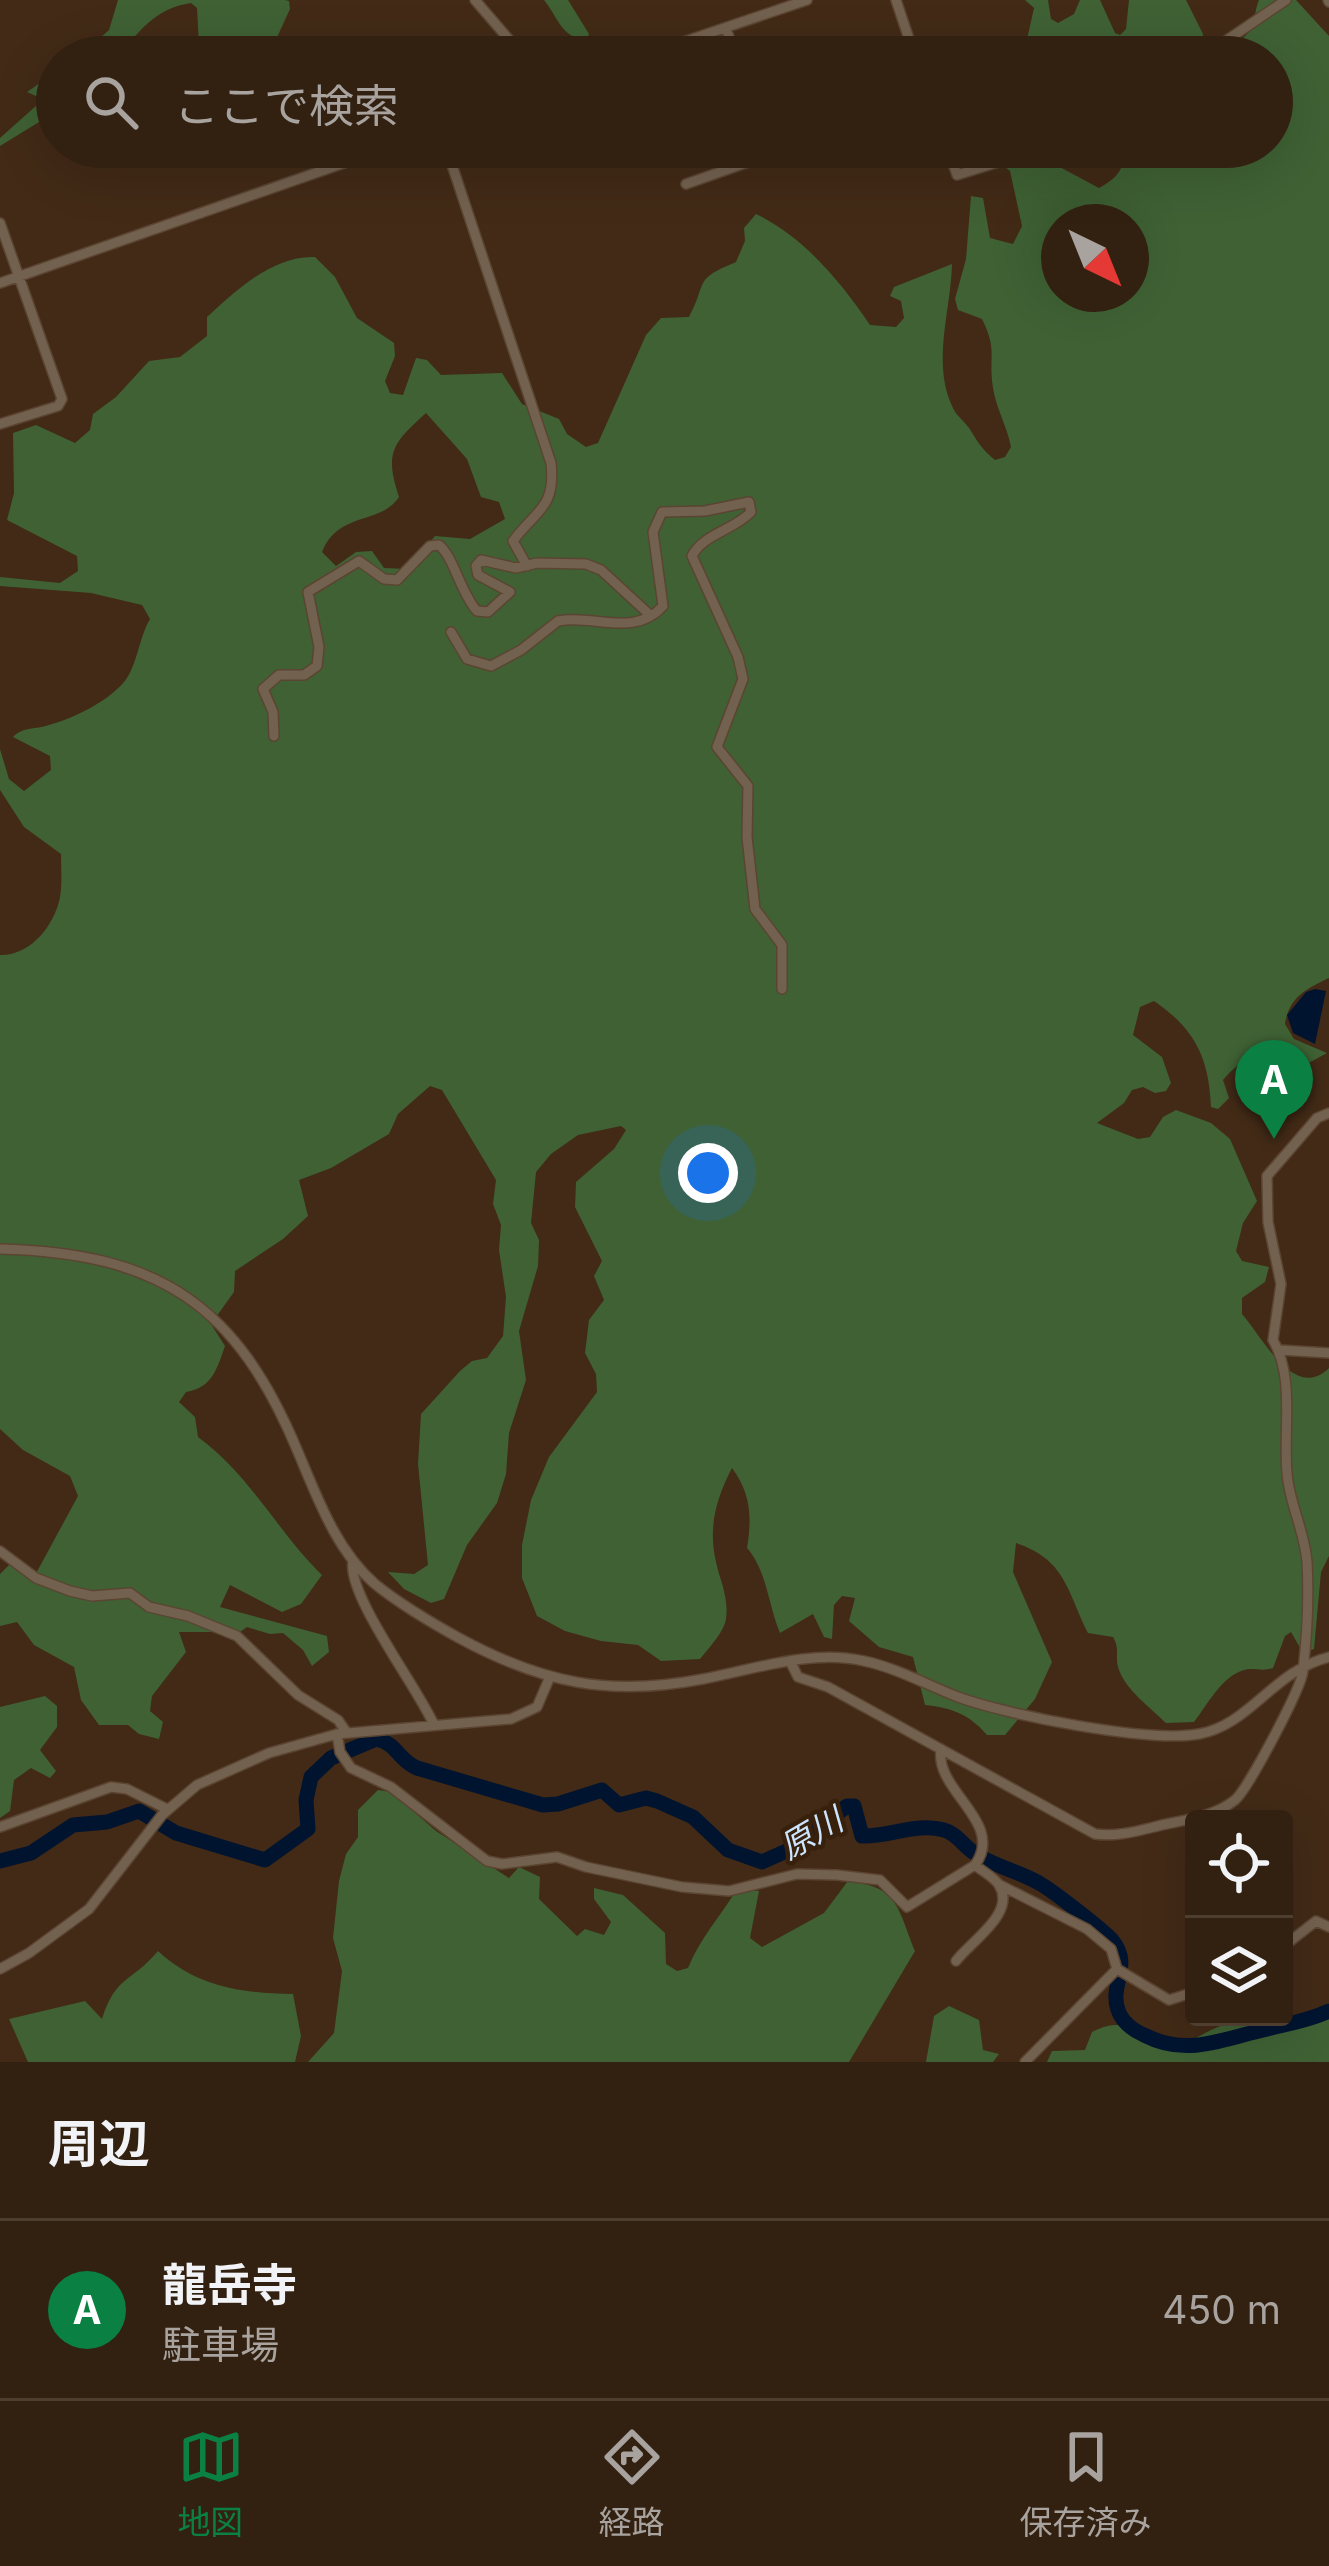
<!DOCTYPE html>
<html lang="ja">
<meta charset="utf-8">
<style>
body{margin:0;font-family:Inter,"Noto Sans JP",sans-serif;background:#3d2d1e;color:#f1f3f6}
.controls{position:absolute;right:36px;bottom:36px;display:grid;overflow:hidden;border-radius:12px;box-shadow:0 12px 48px #0002}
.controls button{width:108px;height:108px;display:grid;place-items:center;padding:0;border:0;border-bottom:3px solid #4d3e30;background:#322010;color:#f1f3f6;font:60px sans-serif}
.compass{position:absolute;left:1041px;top:204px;width:108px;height:108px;border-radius:50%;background:#322010;box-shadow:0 12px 48px #0002;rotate:137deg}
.you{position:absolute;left:708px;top:1173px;width:42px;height:42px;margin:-30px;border:9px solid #fff;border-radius:50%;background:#1a73e8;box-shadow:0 0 0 18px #1a73e833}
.badge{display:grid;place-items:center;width:78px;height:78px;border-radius:50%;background:#0b8043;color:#fff;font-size:39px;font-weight:700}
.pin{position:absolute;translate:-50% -99px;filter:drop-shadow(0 3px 6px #0008)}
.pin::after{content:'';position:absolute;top:63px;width:42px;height:36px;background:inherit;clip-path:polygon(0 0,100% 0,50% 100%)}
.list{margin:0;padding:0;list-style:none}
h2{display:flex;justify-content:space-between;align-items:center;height:156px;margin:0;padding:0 48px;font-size:51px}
h2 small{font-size:39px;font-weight:400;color:#a8a39f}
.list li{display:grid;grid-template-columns:78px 1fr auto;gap:36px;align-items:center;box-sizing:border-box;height:180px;padding:0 48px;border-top:3px solid #4d3e30}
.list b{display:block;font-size:45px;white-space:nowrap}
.list p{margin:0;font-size:39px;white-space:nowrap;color:#a8a39f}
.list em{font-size:39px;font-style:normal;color:#a8a39f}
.icon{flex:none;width:66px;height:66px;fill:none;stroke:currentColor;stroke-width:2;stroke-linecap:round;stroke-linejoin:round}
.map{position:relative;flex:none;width:1329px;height:2062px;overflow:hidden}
.search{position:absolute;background:#322010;box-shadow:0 12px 48px #0002;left:36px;right:36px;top:36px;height:132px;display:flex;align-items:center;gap:30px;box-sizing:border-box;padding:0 42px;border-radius:66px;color:#a8a39f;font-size:45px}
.sheet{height:336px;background:#322010}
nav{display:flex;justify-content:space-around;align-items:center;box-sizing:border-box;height:168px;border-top:3px solid #4d3e30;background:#322010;font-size:33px;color:#a8a39f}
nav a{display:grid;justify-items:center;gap:6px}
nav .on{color:#0b8043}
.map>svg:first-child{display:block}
.green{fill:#3f6134;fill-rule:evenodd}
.water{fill:#001430}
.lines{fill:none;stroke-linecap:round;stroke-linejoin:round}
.river{stroke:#001430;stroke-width:15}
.minor-casing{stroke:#5b4532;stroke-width:12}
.minor{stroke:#73614f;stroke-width:9}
.labels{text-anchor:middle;stroke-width:9;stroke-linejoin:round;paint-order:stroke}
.water-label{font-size:33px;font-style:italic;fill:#cce4fe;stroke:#37200c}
</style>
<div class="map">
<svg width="1329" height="2062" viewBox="0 0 1329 2062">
<rect width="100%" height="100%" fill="#422a16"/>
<!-- green -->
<path class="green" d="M118 0H285L289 1 290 9 268 57H231L228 51 205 50 199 45 197 8 191 3C155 8 139 32 117 57H79L109 30Z
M544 0H568L589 34 587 39C562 40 558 17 544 0Z
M1025 0H1048L1051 19 1058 23 1074 14 1080 0H1100L1115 33 1120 35 1126 29 1129 0H1186L1203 34 1201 50 1192 57H1023L1034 8Z
M1259 0H1296L1329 36V978C1306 989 1289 997 1285 1024L1294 1039 1327 1053 1305 1065 1286 1059 1279 1049C1258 1047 1236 1065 1223 1080L1229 1098 1218 1109 1211 1107C1209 1058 1195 1029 1154 1001L1140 1007 1133 1035 1162 1057 1171 1083 1166 1091 1155 1093 1143 1087 1132 1090 1124 1103 1097 1123 1138 1139 1150 1137 1163 1117 1176 1110 1211 1123 1230 1139 1257 1201 1243 1223 1236 1251 1242 1261 1269 1267 1265 1282 1242 1298V1314C1264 1339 1294 1402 1329 1368V1556L1321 1572 1314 1649 1303 1653 1291 1632 1285 1636 1273 1668C1262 1672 1254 1667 1244 1670 1221 1677 1208 1704 1194 1722L1166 1723C1151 1708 1124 1689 1118 1667 1115 1655 1120 1649 1113 1637L1088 1633C1067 1591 1066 1560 1016 1543L1013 1572 1052 1662 1035 1699 1005 1735H987C969 1714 952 1708 925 1705L913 1657 879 1647 849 1621 855 1598 842 1596 834 1605 832 1639 824 1637 813 1614 780 1633C768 1604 767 1571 747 1548 752 1517 751 1494 732 1468 716 1499 708 1527 716 1562 720 1581 729 1597 726 1619 724 1632 709 1648 700 1659L661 1661 638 1645 601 1641 565 1631 537 1616 522 1578V1545L531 1500 549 1457 597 1392 596 1374 585 1353 589 1320 604 1300 594 1276 602 1261 575 1207 576 1182 614 1149 626 1130 621 1126 578 1135 551 1154 536 1172 531 1223 539 1240 538 1266 519 1331 526 1380 509 1433 506 1474 497 1503 467 1545 444 1599 431 1603 404 1589 388 1572 414 1574 428 1565 418 1464 421 1414 460 1371 472 1361 487 1358 503 1336 506 1297 499 1250 501 1225 493 1204 496 1180 442 1090 430 1086 398 1114 389 1134 331 1168 299 1180 308 1216 283 1239 235 1271 234 1292 211 1324 225 1346C217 1369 212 1388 186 1392L179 1402 195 1417 198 1437C250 1475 277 1531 322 1575L301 1604 282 1612 230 1585 220 1607 327 1636 329 1652 312 1666 303 1650 283 1633 270 1634 247 1627 240 1632H179L186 1652 152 1696 150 1711 163 1722 159 1739 139 1734 128 1725H99L81 1700 74 1667 34 1645 17 1622 0 1626V1574L10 1564 33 1579 78 1496 70 1476 23 1450 0 1429V955C27 956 50 931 58 905 63 891 61 869 61 854L24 827 0 790V749L9 779 24 791 51 770 50 756 13 737C24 726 35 730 49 725 74 718 107 702 124 682 137 667 139 637 150 619L142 605 91 593 0 586V577L60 583 78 571 77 556 7 520 14 493 13 433 36 425 75 443 90 430 93 414 116 397 149 361 180 357 207 336V317C236 290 274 255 315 257L335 277 357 318 394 343 395 356 385 381 390 393 403 395 416 358 427 360 441 375 502 373 522 404 559 419 567 434 586 447 598 443 646 335 661 318 689 317C708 282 692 280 736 262L745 241 744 228 756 214C804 237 841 282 870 325L896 327 904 318 901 301 890 296 894 287 952 264C951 311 931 363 953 408 957 417 966 422 971 431 979 444 982 449 995 460L1005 457 1011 447C1007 426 996 408 993 388 988 356 998 351 982 319L958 310 955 299 966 259 971 196 983 198 990 238 1013 244 1022 226 1010 171 995 159 980 163V155L990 147H1038L1040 154H1051L1056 165 1099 188C1119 177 1124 169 1125 147H1272V57H1209C1221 50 1245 42 1251 28 1255 20 1255 9 1259 0ZM1059 222H1131V294H1059ZM426 413 467 459 481 497 499 502 505 519 470 539 435 536 407 569 384 568 372 551 356 552 336 566 322 552C338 511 381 525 399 497 384 452 393 443 426 413Z
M57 71V111L0 146V138L37 105 38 97 27 92Z
M45 1696 57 1706V1727L40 1750 56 1771 50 1778 31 1768 14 1780 10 1811 0 1818V1707Z
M378 1790 391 1792 436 1831 509 1878 519 1867 540 1877 539 1899 577 1936 585 1929 604 1935 611 1922 594 1899V1888L623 1895 665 1933 666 1964 677 1971 688 1968C700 1938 720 1917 737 1889L759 1891 750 1938 762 1947 824 1913 848 1881C899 1887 897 1907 915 1951L849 2062H308L334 2033 342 1971 333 1938 339 1881 346 1854 358 1837V1810Z
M158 1951C197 1987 241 1993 293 1994L301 2036 295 2062H28L9 2019 85 2001 102 2019C116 1975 131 1983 158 1951Z
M1329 2003V2062H1047L1052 2051 1085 2050 1092 2032C1131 2012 1149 2042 1184 2041 1194 2041 1202 2034 1211 2030 1237 2019 1258 2015 1283 2029L1312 2021Z
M949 2006 979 2020 983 2050 999 2054 993 2062H926L934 2016Z"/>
<!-- water -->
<path class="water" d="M1315 989 1326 991 1315 1044 1293 1033 1287 1015 1306 992Z"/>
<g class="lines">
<!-- river -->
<path class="river" d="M0 1861 31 1853 73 1825 107 1822 139 1811 176 1833 265 1860 308 1829 306 1800 311 1777 331 1758 376 1739C397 1743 398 1760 417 1768L543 1805 558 1804 602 1790 619 1805 646 1798 657 1801 693 1817 728 1850 762 1862 791 1849 847 1806H854L862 1836C889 1837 917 1822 944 1830 956 1833 963 1845 973 1852 992 1866 1019 1871 1039 1883 1052 1890 1103 1930 1112 1940 1133 1965 1109 1985 1118 2010 1122 2022 1133 2030 1144 2035 1185 2056 1217 2041 1259 2031 1284 2024 1306 2022 1329 2011"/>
<!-- minor casing -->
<g class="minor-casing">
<path id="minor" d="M475 0 524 57
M896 0 915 57
M1328 0 1329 2
M726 28 736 57
M639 57 807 0
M1202 57 1286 0
M446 147 551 463C556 508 536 510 513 541L527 566
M947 147 957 175 1047 147
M686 184 791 147
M0 223 62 399 58 406 0 424
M0 283 390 147
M451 632 467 659 491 666 521 650 558 621C595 614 634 638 663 606L653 532 662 512 705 511 749 502 751 512C734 530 703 534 692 556L738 657 743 679 717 747 748 786 747 837 755 909 782 945V989
M274 736 273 712 263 689 279 675H304L317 666 319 647 308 592 359 561 384 579 397 580 430 546 439 545C454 557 460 592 477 611L488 612 510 592 478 575 476 566 481 560 516 568 537 563 586 564 601 570 650 615
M0 1249C160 1253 237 1305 298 1452 318 1499 336 1550 375 1584 401 1605 430 1622 459 1638 542 1683 609 1697 703 1679 756 1669 811 1649 864 1661 897 1668 927 1685 958 1697 1007 1715 1148 1743 1199 1734 1250 1725 1273 1671 1329 1657
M1280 1350 1329 1353
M0 1551 36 1578 70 1591 92 1596 130 1593 149 1607 188 1616 237 1636 298 1695 338 1720 347 1733
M353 1561C346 1594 418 1688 434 1725
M790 1661 798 1677 828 1687 1095 1834C1117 1837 1137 1831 1158 1826 1183 1820 1214 1817 1235 1800 1248 1789 1301 1689 1303 1671 1307 1636 1309 1597 1307 1562 1305 1532 1289 1503 1287 1473 1283 1429 1295 1378 1273 1340L1281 1284 1268 1222 1267 1176 1317 1118 1329 1113
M337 1734 340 1752 351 1768 391 1787 487 1861 502 1864 557 1857 586 1867 682 1887 729 1891 797 1874 837 1875 880 1880 907 1907 975 1865C982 1871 994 1877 999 1885 1017 1913 970 1942 956 1961
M941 1749C934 1791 1006 1822 975 1865
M0 1827 111 1787 127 1789 167 1809
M1000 1885 1087 1929 1111 1949 1117 1969 1169 2000 1194 1992
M1284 1946 1316 1921 1329 1927
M0 1969 29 1953 89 1909 162 1815 197 1785 269 1753 337 1734 511 1719 537 1707 549 1679
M1025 2062 1117 1969"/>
</g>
<!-- minor -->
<use href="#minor" class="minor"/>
</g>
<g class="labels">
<!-- water labels -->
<g class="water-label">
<text transform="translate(811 1833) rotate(-30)" y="12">原川</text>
</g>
</g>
</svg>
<div class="controls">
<button><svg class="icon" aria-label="locate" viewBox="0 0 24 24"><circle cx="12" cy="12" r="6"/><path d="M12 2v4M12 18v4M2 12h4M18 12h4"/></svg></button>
<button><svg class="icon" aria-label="layers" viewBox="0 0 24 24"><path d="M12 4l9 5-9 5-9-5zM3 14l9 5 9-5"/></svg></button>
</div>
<svg class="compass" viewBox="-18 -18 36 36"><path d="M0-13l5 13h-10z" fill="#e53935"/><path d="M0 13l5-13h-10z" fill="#a8a39f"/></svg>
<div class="you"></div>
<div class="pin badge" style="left:1274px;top:1139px">A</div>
<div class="search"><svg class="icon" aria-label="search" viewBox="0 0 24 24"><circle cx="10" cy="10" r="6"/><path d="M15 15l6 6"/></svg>ここで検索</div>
</div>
<section class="sheet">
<h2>周辺<small></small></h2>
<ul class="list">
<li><span class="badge">A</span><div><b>龍岳寺</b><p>駐車場</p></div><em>450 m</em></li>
</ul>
</section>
<nav>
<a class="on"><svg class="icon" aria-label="map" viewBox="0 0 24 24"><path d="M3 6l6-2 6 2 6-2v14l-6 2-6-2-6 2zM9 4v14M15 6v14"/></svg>地図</a>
<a><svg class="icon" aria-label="directions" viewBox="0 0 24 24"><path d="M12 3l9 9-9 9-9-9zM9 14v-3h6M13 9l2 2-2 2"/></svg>経路</a>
<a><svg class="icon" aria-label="saved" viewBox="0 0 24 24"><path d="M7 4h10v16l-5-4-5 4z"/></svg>保存済み</a>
</nav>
